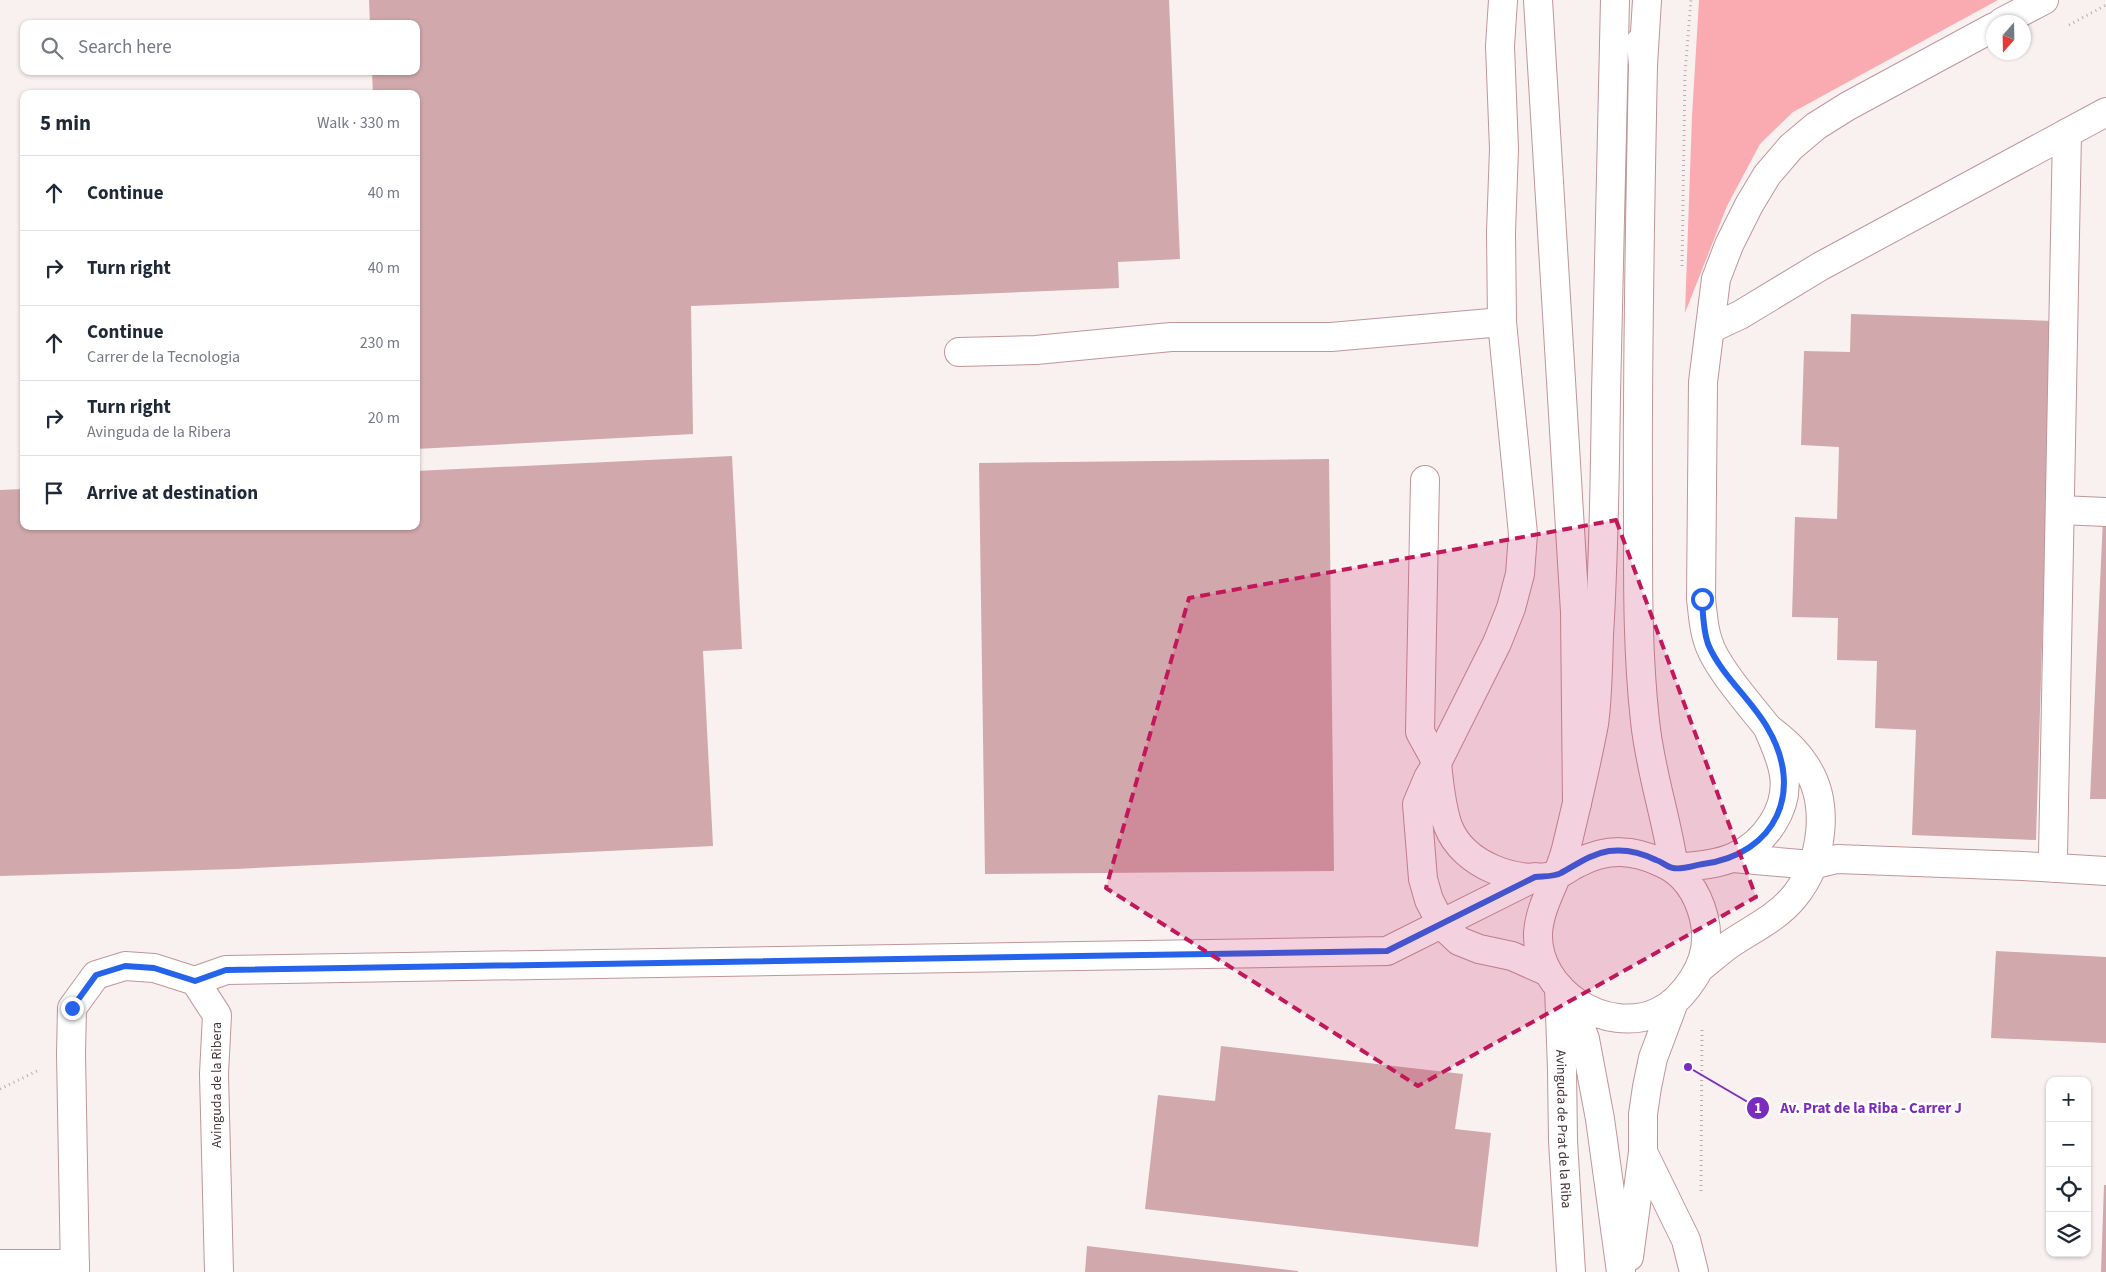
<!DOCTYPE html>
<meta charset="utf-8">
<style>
body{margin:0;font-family:"Source Sans 3",sans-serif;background:#f6f6f7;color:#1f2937}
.controls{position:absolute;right:15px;bottom:15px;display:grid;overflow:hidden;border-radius:10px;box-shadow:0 1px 4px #0004}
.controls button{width:45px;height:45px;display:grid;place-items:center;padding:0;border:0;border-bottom:1px solid #e0e1e3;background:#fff;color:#1f2937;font:25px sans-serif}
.compass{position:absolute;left:1986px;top:15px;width:45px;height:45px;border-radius:50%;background:#fff;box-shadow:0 1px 4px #0004;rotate:200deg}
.stop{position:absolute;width:15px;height:15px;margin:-11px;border:4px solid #2563eb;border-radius:50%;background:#fff}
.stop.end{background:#2563eb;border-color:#fff;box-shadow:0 1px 5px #0008}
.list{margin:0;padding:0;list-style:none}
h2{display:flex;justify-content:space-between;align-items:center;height:65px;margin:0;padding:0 20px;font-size:21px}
h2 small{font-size:16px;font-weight:400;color:#747a83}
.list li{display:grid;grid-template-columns:32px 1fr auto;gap:15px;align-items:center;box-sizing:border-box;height:75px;padding:0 20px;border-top:1px solid #e0e1e3}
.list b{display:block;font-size:19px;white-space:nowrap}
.list p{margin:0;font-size:16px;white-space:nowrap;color:#747a83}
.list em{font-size:16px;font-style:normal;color:#747a83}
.icon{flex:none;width:28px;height:28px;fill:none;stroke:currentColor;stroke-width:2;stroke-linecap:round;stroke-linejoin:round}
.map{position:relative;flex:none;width:2106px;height:1272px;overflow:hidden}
.search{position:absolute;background:#fff;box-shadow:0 1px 4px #0004;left:20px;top:20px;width:400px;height:55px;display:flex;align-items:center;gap:12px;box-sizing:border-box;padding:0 18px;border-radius:10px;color:#747a83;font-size:19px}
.panel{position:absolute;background:#fff;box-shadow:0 1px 4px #0004;left:20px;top:90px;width:400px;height:440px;border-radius:10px}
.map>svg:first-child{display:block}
.green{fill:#faabb2}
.building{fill:#d1a8ab}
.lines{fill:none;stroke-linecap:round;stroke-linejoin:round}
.minor-casing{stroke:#bf9699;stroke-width:30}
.major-casing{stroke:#bf9699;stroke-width:30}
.highway-casing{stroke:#bf9699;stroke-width:30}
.path{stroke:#b9adae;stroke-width:3;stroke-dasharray:1 4;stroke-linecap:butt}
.minor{stroke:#fff;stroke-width:28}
.major{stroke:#fff;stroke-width:28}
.highway{stroke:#fff;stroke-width:28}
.route{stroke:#2563eb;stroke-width:6}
.marked{fill:#c2185b;fill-opacity:0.2;stroke:#c2185b;stroke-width:4;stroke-dasharray:10 6;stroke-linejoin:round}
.labels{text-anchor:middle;stroke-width:5;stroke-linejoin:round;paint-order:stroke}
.street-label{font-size:14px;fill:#413032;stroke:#fff}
.leader{fill:none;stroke:#7b2cbf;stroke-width:2}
.callout-dot{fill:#7b2cbf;stroke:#fff;stroke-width:2}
.mark-label{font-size:15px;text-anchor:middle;font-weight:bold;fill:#fff}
.callout-label{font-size:15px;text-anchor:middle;font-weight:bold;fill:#7b2cbf;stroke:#fff;stroke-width:5;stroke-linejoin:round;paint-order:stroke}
</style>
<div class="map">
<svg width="2106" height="1272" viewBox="0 0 2106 1272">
<rect width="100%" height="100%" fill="#f9f0f0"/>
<!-- green -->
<path class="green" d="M1699 0H1998L1793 112 1760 144 1727 206 1685 313 1692 116Z"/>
<!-- building -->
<path class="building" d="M369 0H1169L1180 259 1118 262 1119 288 691 306 693 434 416 449V94H373L372 71H416V24H370Z
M1851 314 2052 321 2036 840 1912 835 1916 730 1875 728 1877 661 1837 660 1838 618 1792 617 1795 517 1837 519 1839 447 1801 445 1804 351 1850 352Z
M732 456 742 649 703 651 713 846 235 869 0 876V490L24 489V526H416V471Z
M1329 459 1334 871 985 874 979 463Z
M2103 519H2106V799H2090Z
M1996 951 2106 957V1043L1991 1038Z
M1221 1046 1463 1074 1455 1129 1491 1133 1478 1247 1145 1209 1158 1095 1215 1101Z
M2104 1185H2106V1272H2101Z
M1087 1246 1298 1271V1272H1085Z"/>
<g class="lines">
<!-- minor casing -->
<g class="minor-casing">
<g id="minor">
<path d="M2002 22 2044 0"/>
<path d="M1502 322 1501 232 1504 149 1500 46 1503 0"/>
<path d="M1710 329 1740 315 1821 266 2106 112"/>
<path d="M959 352 1036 350 1171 337H1331L1502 322 1523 534 1520 574 1511 608 1497 643 1437 763"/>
<path d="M1425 480 1420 732 1437 763"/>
<path d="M2060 510 2106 512"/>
<path d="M1768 728C1751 706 1715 666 1708 641 1703 627 1703 613 1701 599L1703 382 1716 279 1729 245 1749 205 1767 175 1791 147 1816 126 1848 106 1994 27"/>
<path d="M1812 865 1837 859 2023 866 2106 871"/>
<path d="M2055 868 2053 856 2067 133"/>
<path d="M195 981 226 970 1387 951 1535 877"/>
<path id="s1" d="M1559 987 1562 1069 1563 1141 1571 1272"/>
<path d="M1643 1152 1686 1240 1694 1272"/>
<path d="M0 1264H75"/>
<path d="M75 1272 71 1054 72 1008 96 975 125 966 154 968 195 981 217 1015 214 1074 219 1272"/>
</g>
</g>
<!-- major casing -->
<g class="major-casing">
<path id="major" d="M1641 41 1643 65C1640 211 1637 357 1638 503 1638 575 1637 649 1645 721 1650 771 1667 819 1674 868
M1437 763C1439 783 1441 806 1448 826 1463 865 1518 886 1557 875 1564 872 1571 866 1578 863 1607 848 1633 849 1662 863 1685 873 1698 894 1704 918 1709 940 1705 961 1693 979 1684 993 1673 1005 1658 1012 1606 1036 1536 991 1538 933 1540 903 1559 878 1566 849 1576 808 1586 766 1594 724 1598 695 1598 664 1599 635 1604 555 1605 475 1606 394 1609 263 1612 131 1615 0
M1437 763 1428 778 1417 804 1423 879 1429 900 1442 925 1459 941 1479 949 1512 956 1548 972
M1733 858 1812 865
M1674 868C1693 866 1716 865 1734 857 1765 843 1789 809 1784 775 1782 760 1775 745 1769 731
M1700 968C1710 960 1720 951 1730 944 1752 929 1777 918 1794 897 1823 862 1831 803 1805 765 1795 749 1782 739 1768 728
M1570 998 1585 1039 1600 1119 1621 1272
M1629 1257 1643 1152V1114L1647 1087 1653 1058 1674 1002"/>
</g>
<!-- highway casing -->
<g class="highway-casing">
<path id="highway" d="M1538 0 1575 612 1577 803
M1643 65 1647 0"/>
</g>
<!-- path -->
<path class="path" d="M2069 25 2106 5
M1682 266 1685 73 1691 0
M0 1089 37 1071
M1701 1191 1702 1029"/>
<!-- minor -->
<use href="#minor" class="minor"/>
<!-- major -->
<use href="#major" class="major"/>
<!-- highway -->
<use href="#highway" class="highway"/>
</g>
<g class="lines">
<!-- route -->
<path class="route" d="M72 1008 96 975 125 966 154 968 195 981 226 970 1387 951 1535 877C1543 876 1554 877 1561 873 1576 865 1590 854 1609 851 1625 849 1642 853 1656 860 1662 862 1668 867 1673 868 1682 870 1695 865 1703 864 1777 854 1805 790 1767 727 1750 698 1721 675 1708 644 1703 630 1703 614 1702 599"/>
</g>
<!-- marked area -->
<path class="marked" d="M1616 520 1756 897 1418 1086 1106 888 1189 598Z"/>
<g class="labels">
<!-- street labels -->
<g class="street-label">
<text transform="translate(216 1085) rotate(-90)" y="5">Avinguda de la Ribera</text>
<text dy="5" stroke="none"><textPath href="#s1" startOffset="142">Avinguda de Prat de la Riba</textPath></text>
</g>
</g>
<!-- callouts -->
<path class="leader" d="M1688 1067L1758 1108"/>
<g class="callout-dot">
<circle cx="1688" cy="1067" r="5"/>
<circle cx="1758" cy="1108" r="12"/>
</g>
<g class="mark-label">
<text x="1758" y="1113">1</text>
</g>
<g class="callout-label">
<text x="1871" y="1113">Av. Prat de la Riba - Carrer J</text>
</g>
</svg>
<div class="controls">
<button>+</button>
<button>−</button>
<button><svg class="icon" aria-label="locate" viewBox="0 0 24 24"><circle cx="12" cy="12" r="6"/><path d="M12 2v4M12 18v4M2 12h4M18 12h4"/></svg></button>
<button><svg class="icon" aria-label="layers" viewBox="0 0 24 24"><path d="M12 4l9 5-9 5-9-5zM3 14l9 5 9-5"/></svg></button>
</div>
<svg class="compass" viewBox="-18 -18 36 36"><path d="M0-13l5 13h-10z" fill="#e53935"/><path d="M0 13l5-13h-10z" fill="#747a83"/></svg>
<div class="stop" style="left:1702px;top:599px"></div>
<div class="stop end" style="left:72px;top:1008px"></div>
<div class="search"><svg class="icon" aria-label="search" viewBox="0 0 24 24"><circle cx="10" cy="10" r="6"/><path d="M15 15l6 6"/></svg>Search here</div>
<section class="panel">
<h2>5 min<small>Walk · 330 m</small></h2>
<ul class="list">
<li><svg class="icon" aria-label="ahead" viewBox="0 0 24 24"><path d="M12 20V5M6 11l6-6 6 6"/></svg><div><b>Continue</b></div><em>40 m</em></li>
<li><svg class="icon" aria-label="right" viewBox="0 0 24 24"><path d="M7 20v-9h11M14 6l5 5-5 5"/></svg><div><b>Turn right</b></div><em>40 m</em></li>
<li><svg class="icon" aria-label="ahead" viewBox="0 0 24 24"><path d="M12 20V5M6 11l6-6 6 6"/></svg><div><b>Continue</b><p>Carrer de la Tecnologia</p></div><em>230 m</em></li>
<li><svg class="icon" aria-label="right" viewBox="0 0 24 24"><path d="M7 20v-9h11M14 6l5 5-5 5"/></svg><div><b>Turn right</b><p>Avinguda de la Ribera</p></div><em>20 m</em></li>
<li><svg class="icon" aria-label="arrive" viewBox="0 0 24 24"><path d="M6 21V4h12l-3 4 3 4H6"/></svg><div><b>Arrive at destination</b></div></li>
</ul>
</section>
</div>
